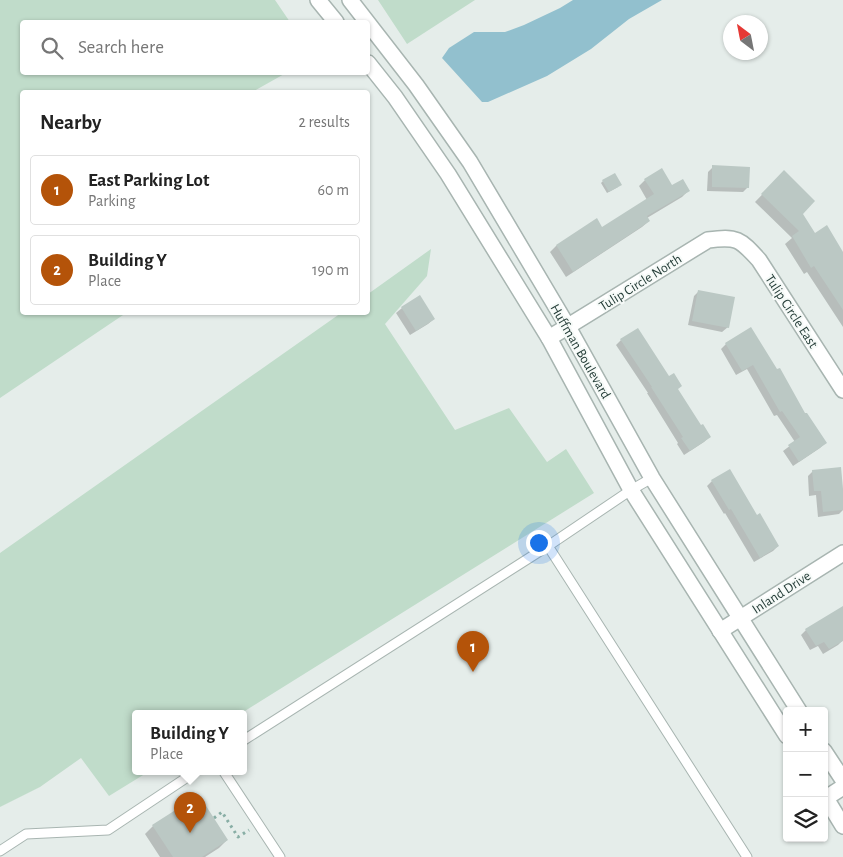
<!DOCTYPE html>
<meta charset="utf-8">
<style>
body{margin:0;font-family:"Alegreya Sans",sans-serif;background:#f6f6f6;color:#222}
.controls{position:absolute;right:15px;bottom:15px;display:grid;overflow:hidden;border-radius:5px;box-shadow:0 1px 4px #0004}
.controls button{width:45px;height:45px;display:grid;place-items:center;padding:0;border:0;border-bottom:1px solid #e0e0e0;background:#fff;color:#222;font:25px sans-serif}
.compass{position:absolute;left:723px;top:15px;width:45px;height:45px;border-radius:50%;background:#fff;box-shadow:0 1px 4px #0004;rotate:328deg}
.you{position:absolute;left:538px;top:542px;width:18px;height:18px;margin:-12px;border:4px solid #fff;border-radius:50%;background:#1a73e8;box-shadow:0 0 0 8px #1a73e833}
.badge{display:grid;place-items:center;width:32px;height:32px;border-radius:50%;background:#b45309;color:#fff;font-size:16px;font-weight:700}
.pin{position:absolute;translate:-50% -41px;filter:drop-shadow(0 1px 2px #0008)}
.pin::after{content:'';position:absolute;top:26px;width:18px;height:15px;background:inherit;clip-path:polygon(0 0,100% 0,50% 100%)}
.popup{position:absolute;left:132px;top:710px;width:115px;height:65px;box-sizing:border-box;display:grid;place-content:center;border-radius:5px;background:#fff;filter:drop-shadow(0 1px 4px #0005);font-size:16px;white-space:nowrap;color:#767676}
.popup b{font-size:19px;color:#222}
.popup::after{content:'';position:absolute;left:50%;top:100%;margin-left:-10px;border:10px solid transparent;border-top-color:#fff}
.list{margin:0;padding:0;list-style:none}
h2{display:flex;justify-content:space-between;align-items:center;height:65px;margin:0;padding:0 20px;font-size:21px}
h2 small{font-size:16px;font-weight:400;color:#767676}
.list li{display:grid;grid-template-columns:32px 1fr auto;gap:15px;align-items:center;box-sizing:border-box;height:70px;margin:0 10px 10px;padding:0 10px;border:1px solid #e0e0e0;border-radius:5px}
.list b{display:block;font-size:19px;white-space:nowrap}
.list p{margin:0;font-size:16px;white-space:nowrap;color:#767676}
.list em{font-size:16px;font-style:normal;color:#767676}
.icon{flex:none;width:28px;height:28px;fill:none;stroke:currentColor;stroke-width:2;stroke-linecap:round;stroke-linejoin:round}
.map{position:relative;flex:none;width:843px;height:857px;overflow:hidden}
.search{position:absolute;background:#fff;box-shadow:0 1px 4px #0004;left:20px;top:20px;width:350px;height:55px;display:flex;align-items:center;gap:12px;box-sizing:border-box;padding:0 18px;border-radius:5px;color:#767676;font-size:19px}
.panel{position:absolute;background:#fff;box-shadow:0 1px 4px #0004;left:20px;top:90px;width:350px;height:225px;border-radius:5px}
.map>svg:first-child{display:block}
.green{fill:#c0dcca}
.water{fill:#92c0ce}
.shadow{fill:#0003}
.building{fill:#bbc8c4}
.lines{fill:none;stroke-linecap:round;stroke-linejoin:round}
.service-casing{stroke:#a8b5b1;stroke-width:11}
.minor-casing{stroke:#a8b5b1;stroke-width:18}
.tertiary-casing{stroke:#a8b5b1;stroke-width:18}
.path{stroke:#88aea5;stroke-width:3;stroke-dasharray:2.5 4;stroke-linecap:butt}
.service{stroke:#fff;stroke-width:9}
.minor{stroke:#fff;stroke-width:15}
.tertiary{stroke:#fff;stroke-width:15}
.labels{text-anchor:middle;stroke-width:4;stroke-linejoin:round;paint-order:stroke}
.street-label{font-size:14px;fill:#263e39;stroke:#f6faf8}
</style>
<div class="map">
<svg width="843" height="857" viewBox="0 0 843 857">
<rect width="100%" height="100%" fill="#e5edea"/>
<!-- green -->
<path class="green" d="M0 0H275L290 22H22V72L286 73 252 92H22V312L126 313 0 398Z
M378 0H475L407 44Z
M431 249 427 276 385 324 455 430 509 408 547 462 566 449 594 493 240 714H136V772H148L109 796 81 758 40 787 0 807V553L341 313 368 312V294Z"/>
<!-- water -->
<path class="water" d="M573 0H662L629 19 591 49 547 76 488 102H482L442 58 449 48 474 32H505L524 25 560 8Z"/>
<!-- shadow -->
<path class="shadow" d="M713 167 748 187 743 192 707 191 708 172Z
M784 172 801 213 814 235 843 255V327L807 272 804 274 785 244 792 238 755 202Z
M645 180 688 191 682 197 647 218 649 221 642 227 566 277 550 252 556 246 596 220 602 229 647 200 639 186Z
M603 181 618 187 607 193 601 183Z
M699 291 728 327 722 332 688 325 694 296Z
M402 308 434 319 428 324 410 335 396 313Z
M751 329 805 415 825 443 820 448 793 466 783 451 795 442 777 415 774 416 747 369 736 375 721 349 726 344Z
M621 340 709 437 704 442 684 455 677 444 678 443 647 393H648L616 345Z
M813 471 843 501V510L839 514 818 517 816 495 809 496 808 476Z
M712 481 756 517 778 546 773 551 754 562 725 513 724 514 707 486Z
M843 612V640L838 645 823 654 818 646 810 650 801 635 806 630Z
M153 826 227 840 219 848 205 857H160L145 834Z"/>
<!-- building -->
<path class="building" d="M712 165 750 167 749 188 712 187Z
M662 168 672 185 683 179 690 191 647 216 650 221 573 272 556 245 597 218 602 227 654 194 644 179Z
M784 170 815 201 803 214 815 233 827 225 843 252V310L814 266 811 268 792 236 799 231 761 194Z
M615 173 622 185 609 192 602 180Z
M698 290 735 297 729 328 692 321Z
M420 295 435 319 416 331 401 307Z
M751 327 777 369 780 368 805 413H807L827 443 799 462 788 445 800 437 782 411 780 412 753 365 742 371 725 343Z
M638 328 669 376 674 373 682 386 678 389 701 425 703 424 711 437 690 451 681 438 683 437 651 387H652L620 339Z
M841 467 843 489V510L823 512 821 491H814L812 470Z
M730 469 757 515 760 513 779 546 760 558 731 509 729 510 711 480Z
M843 606V641L829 649 824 642 816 646 805 629Z
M199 795 228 840 202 857H173L152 825Z"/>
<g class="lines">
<!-- service casing -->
<g class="service-casing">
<path id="service" d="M548 546 747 857
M244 740 548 546 631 490 652 478
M224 772 280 857
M0 851 26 834 108 830 195 772"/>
</g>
<!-- minor casing -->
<g class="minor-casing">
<path id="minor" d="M549 338 708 240C737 236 740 239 759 260L843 390
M720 631 843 553
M826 798 843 787"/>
</g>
<!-- tertiary casing -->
<g class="tertiary-casing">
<path id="tertiary" d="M318 0 336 22
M350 0 416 85 470 162 568 327 652 478 799 711
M368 63 395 97 448 174 549 338 631 490 787 736
M824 751 843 780
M824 795 843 826"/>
</g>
<!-- path -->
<path class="path" d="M214 818 222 812 238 837 249 830"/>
<!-- service -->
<use href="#service" class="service"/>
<!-- minor -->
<use href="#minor" class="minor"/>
<!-- tertiary -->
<use href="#tertiary" class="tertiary"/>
</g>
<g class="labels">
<!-- street labels -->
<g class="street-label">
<text transform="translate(640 282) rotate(-32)" y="5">Tulip Circle North</text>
<text transform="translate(792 311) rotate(57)" y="5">Tulip Circle East</text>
<text transform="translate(581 351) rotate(60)" y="5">Huffman Boulevard</text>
<text transform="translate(781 592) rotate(-33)" y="5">Inland Drive</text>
</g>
</g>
</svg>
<div class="controls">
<button>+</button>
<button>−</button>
<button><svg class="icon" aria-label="layers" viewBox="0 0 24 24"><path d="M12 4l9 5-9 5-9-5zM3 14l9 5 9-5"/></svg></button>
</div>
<svg class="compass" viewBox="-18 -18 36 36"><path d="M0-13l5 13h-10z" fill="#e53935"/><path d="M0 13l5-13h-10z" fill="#767676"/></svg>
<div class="you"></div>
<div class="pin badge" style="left:473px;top:672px">1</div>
<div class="pin badge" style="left:190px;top:833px">2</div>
<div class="popup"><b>Building Y</b>Place</div>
<div class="search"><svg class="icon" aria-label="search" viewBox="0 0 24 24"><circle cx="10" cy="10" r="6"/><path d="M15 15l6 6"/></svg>Search here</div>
<section class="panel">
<h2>Nearby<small>2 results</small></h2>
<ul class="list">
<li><span class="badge">1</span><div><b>East Parking Lot</b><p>Parking</p></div><em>60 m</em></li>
<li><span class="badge">2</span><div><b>Building Y</b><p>Place</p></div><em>190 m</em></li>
</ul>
</section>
</div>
